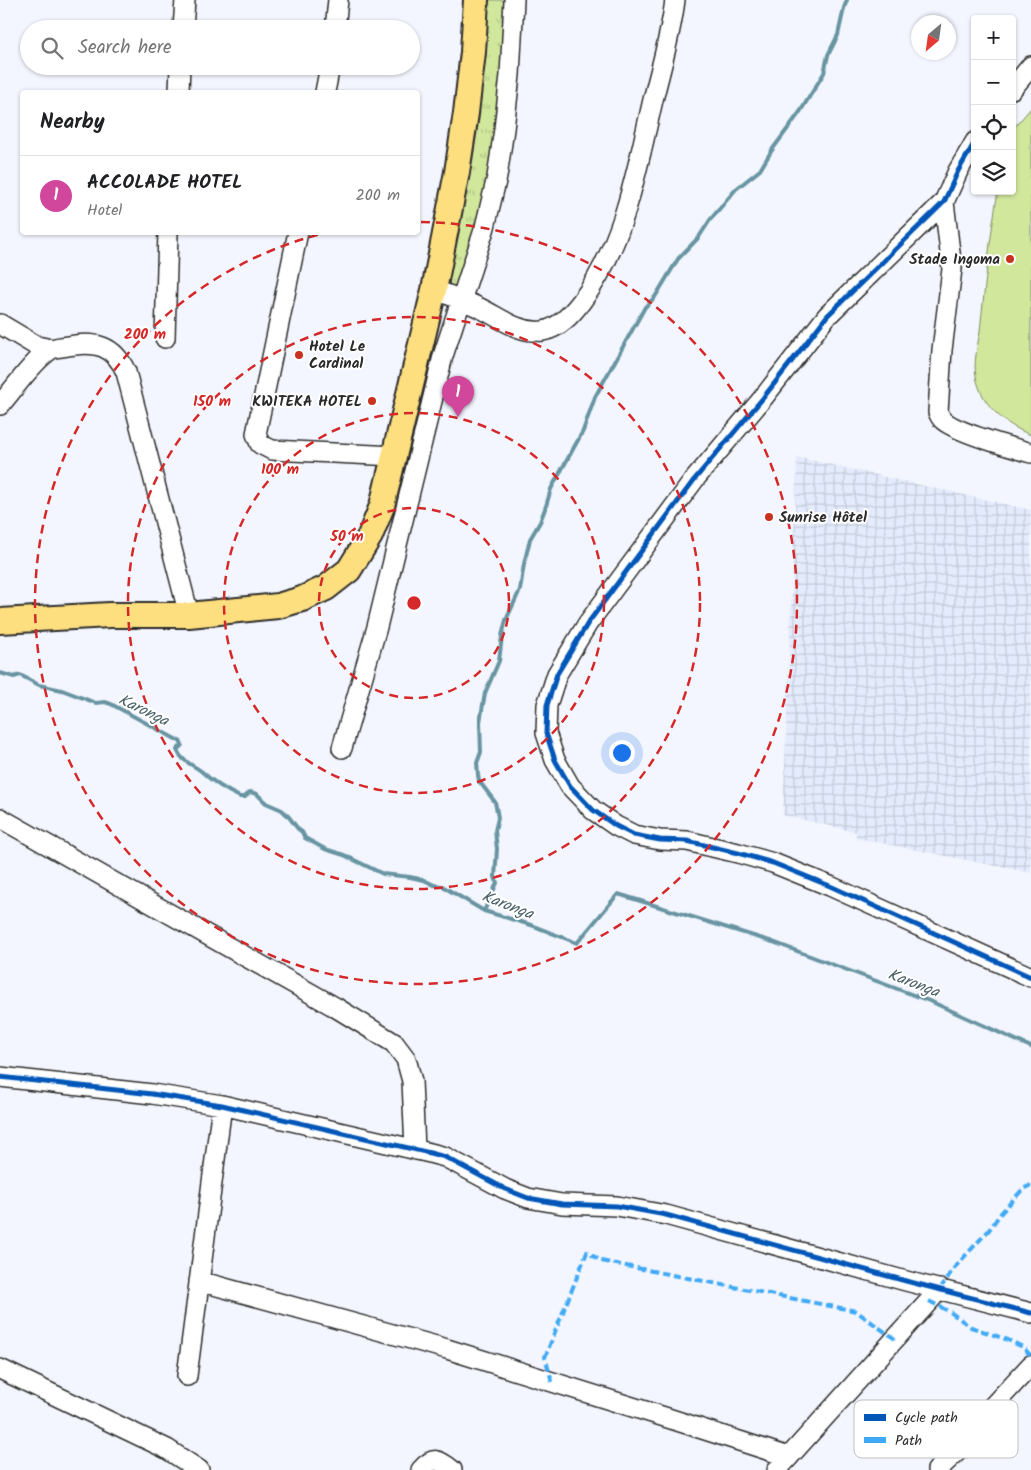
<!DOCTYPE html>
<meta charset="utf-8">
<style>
body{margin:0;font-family:Kalam,sans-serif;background:#f6f6f6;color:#202124}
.controls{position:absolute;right:15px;top:15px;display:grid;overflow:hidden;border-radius:5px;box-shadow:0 1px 4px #0004}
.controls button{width:45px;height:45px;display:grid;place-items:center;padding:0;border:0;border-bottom:1px solid #e0e0e0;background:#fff;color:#202124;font:25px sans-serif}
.compass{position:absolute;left:911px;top:15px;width:45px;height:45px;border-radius:50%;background:#fff;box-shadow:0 1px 4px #0004;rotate:209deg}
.you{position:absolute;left:621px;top:752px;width:18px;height:18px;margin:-12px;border:4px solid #fff;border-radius:50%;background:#1a73e8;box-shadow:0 0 0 8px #1a73e833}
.badge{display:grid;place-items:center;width:32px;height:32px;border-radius:50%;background:#c8321e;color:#fff;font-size:16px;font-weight:700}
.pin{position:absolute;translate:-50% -41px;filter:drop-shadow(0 1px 2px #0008)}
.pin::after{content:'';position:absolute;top:26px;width:18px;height:15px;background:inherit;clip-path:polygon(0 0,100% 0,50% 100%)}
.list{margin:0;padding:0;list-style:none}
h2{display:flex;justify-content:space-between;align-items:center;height:65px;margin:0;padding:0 20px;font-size:21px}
h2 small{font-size:16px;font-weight:400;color:#757577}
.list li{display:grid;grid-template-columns:32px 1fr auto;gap:15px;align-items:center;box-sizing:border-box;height:80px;padding:0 20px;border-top:1px solid #e0e0e0}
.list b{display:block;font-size:19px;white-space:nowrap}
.list p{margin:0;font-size:16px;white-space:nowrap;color:#757577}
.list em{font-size:16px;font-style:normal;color:#757577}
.icon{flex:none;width:28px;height:28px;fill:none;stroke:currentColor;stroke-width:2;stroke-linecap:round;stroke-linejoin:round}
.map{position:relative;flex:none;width:1031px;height:1470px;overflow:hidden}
.search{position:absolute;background:#fff;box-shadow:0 1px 4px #0004;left:20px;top:20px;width:400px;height:55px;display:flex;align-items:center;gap:12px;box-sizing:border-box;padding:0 18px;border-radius:28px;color:#757577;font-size:19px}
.panel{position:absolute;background:#fff;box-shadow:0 1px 4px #0004;left:20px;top:90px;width:400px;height:145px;border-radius:5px}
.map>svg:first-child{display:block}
.industrial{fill:url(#industrial-grid)}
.grass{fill:url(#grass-tufts);stroke:#7e8964}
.pitch{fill:#d0e79c;stroke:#7e8964}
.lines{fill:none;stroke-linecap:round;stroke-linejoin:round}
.stream{stroke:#6894a2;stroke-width:4}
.minor-casing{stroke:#2b2b2b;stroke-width:22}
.major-casing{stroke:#2b2b2b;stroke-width:28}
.minor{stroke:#fff;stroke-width:19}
.major{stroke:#fedf80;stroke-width:24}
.quiet{stroke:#3fa9f5;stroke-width:4;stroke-dasharray:8 4;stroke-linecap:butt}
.cycleway-casing{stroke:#fff;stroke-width:8}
.cycleway{stroke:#0057b8;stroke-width:5}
.ring{fill:none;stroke:#d62828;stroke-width:2.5;stroke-dasharray:9 6}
.poi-dot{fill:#c8321e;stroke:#fff;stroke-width:2}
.labels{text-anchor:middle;stroke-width:4;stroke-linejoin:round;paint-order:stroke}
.poi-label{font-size:15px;font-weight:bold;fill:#2b2b2b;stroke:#fff;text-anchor:end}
.water-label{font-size:16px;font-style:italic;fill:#496066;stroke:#fff}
.key{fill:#fff;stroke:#bfbfbf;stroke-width:1}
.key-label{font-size:14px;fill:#2b2b2b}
.centre{fill:#d62828;stroke:#fff;stroke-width:2.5}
.ring-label{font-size:15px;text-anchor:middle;font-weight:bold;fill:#d62828;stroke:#fff;stroke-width:4;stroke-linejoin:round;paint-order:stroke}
</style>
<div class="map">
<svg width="1031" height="1470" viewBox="0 0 1031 1470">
<defs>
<pattern id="industrial-grid" width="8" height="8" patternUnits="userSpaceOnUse" patternTransform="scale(1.25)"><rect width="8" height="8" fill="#e4ebfc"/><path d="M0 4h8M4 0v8" fill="none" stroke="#c4cad8"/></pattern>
<pattern id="grass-tufts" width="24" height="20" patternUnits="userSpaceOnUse" patternTransform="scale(1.25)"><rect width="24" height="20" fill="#d0e79c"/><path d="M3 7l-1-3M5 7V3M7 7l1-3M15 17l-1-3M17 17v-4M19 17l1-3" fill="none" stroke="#b3c687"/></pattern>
</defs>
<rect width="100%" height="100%" fill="#f3f6fe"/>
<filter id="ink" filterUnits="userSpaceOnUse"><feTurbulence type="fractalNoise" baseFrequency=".02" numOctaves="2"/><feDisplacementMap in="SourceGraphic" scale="10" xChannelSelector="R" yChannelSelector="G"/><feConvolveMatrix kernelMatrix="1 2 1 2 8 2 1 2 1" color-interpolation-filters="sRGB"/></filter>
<g filter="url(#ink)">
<!-- industrial -->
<path class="industrial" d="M797 457 1031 510V873L856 838V832L783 815Z"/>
<!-- grass -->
<path class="grass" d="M489 0H508L505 58 485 201 456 286 453 288 450 287 449 281 473 158 479 119Z"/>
<!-- pitch -->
<path class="pitch" d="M1031 108V435C1005 425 981 405 976 376 973 362 978 345 980 331 985 284 990 237 998 191H1012V130Z"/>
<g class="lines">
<!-- stream -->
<path class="stream" d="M0 673 14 677 20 675 39 685 62 690 96 703 105 702 111 704 181 742 182 745 177 750C182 762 192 764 201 771 213 782 225 790 240 797H245L250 792 257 794 266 803 282 810 289 817 298 829 302 832 305 838 325 849 344 855 383 874 410 877 424 880 434 885 442 886 484 911 531 925 577 943 618 894 773 942 932 1002 1031 1047
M484 911 497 883 495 877 497 849 495 831 498 818 497 812 495 802 479 781 478 775 477 763 481 752 480 722 485 693 499 661 502 636 506 620 520 590 524 564 530 539 540 522 546 506 551 489 583 431 595 397 645 307 655 297 678 259 699 237 710 220 736 189 760 170 772 150 800 112 824 73 828 55 838 35 844 8 847 0"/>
<!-- minor casing -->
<g class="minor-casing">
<path id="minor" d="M183 29 185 0
M335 29 338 0
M1012 89 1031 66
M179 92 180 66
M325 92 330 66
M975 142 958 171 944 202 827 316 763 398 694 480 588 623 557 674 547 705 546 733 555 760 570 786 593 810 616 826 634 835 660 840 687 841 738 853 773 863 830 886 1031 977
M944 202 952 269 942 350 938 412C939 414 940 417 942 419 952 431 1013 448 1031 453
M298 232 256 434 260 444 272 450 395 456
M434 290C450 295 465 301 480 308 499 317 519 334 543 331 559 328 571 315 581 302 624 246 637 168 653 100 661 67 671 34 675 0
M0 324 37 346 51 349
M165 338 168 232
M0 405C13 390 33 361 50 350 54 347 63 347 68 346 95 341 114 345 126 372L189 615
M342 748 377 627 443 356 485 227 497 177 504 129 510 75 514 0
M0 818 335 1007 394 1043 406 1059 412 1081 415 1150
M0 1077 152 1094 222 1105 430 1153 445 1157 505 1189 528 1198 562 1204 617 1206 666 1215 906 1281 1031 1313
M199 1281 447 1349 671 1419 789 1457
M0 1369 167 1449 199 1470
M187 1376 222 1105
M421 1470C433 1456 439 1459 452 1470
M777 1470 940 1289
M937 1470 973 1437 991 1408 1031 1365"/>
</g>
<!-- major casing -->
<g class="major-casing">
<path id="major" d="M0 621 110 615H189L278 606 302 599 326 588 349 570 370 536 382 506 434 290 457 172 466 113 473 52 476 0"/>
</g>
<!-- minor -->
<use href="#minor" class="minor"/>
<!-- major -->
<use href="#major" class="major"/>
<!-- quiet -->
<path class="quiet" d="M940 1289 954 1268 989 1230 1001 1213 1023 1189 1031 1185
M929 1301 950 1312 971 1327 1008 1340 1023 1347 1031 1356
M552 1382 545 1357 587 1252 601 1261 856 1311 895 1339"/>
<!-- cycleway casing -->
<g class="cycleway-casing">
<path id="cycleway" d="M975 142 958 171 944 202 827 316 763 398 694 480 588 623 557 674 547 705 546 733 555 760 570 786 593 810 616 826 634 835 660 840 687 841 738 853 773 863 830 886 1031 977
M0 1077 152 1094 222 1105 430 1153 445 1157 505 1189 528 1198 562 1204 617 1206 666 1215 906 1281 1031 1313"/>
</g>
<!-- cycleway -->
<use href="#cycleway" class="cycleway"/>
</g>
</g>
<!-- distance rings -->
<g class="ring">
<circle cx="414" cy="603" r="95"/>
<circle cx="414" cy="603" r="190"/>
<circle cx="414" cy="603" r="286"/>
<path d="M421 222A381 381 0 1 1 325 233"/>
</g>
<!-- markers -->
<g class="poi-dot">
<circle cx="1010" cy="259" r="5"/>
<circle cx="299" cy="355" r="5"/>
<circle cx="372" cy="401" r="5"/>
<circle cx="769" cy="517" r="5"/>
</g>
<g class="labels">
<!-- poi labels -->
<g class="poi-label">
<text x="1000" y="264">Stade Ingoma</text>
<text x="309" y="351" text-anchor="start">Hotel Le<tspan x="309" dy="17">Cardinal</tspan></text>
<text x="362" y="406">KWITEKA HOTEL</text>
<text x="779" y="522" text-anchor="start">Sunrise Hôtel</text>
</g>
<!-- water labels -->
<g class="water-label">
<text transform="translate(144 709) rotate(26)" y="6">Karonga</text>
<text transform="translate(508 904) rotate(21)" y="6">Karonga</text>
<text transform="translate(914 982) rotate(21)" y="6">Karonga</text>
</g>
</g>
<!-- legend -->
<rect x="854" y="1400" width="164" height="58" rx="8" class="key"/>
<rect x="864" y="1414" width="22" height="7" fill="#0057b8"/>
<rect x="864" y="1437" width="22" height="6" fill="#3fa9f5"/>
<g class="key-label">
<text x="895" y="1422">Cycle path</text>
<text x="895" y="1445">Path</text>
</g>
<circle cx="414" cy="603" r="8" class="centre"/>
<g class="ring-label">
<text x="145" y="339">200 m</text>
<text x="212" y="406">150 m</text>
<text x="280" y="474">100 m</text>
<text x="347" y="541">50 m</text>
</g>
</svg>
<div class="controls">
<button>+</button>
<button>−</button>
<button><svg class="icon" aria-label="locate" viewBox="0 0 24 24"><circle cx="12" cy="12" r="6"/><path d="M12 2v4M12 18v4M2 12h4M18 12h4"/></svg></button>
<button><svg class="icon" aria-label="layers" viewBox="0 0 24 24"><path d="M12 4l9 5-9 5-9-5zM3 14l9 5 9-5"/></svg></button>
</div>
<svg class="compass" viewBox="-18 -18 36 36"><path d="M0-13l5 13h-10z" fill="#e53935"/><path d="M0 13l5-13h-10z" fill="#757577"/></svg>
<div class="you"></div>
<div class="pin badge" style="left:458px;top:417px;background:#d1479c">1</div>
<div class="search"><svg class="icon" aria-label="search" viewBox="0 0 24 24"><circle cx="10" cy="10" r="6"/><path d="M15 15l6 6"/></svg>Search here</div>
<section class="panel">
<h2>Nearby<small></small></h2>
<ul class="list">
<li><span class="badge" style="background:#d1479c">1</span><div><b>ACCOLADE HOTEL</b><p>Hotel</p></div><em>200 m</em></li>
</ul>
</section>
</div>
